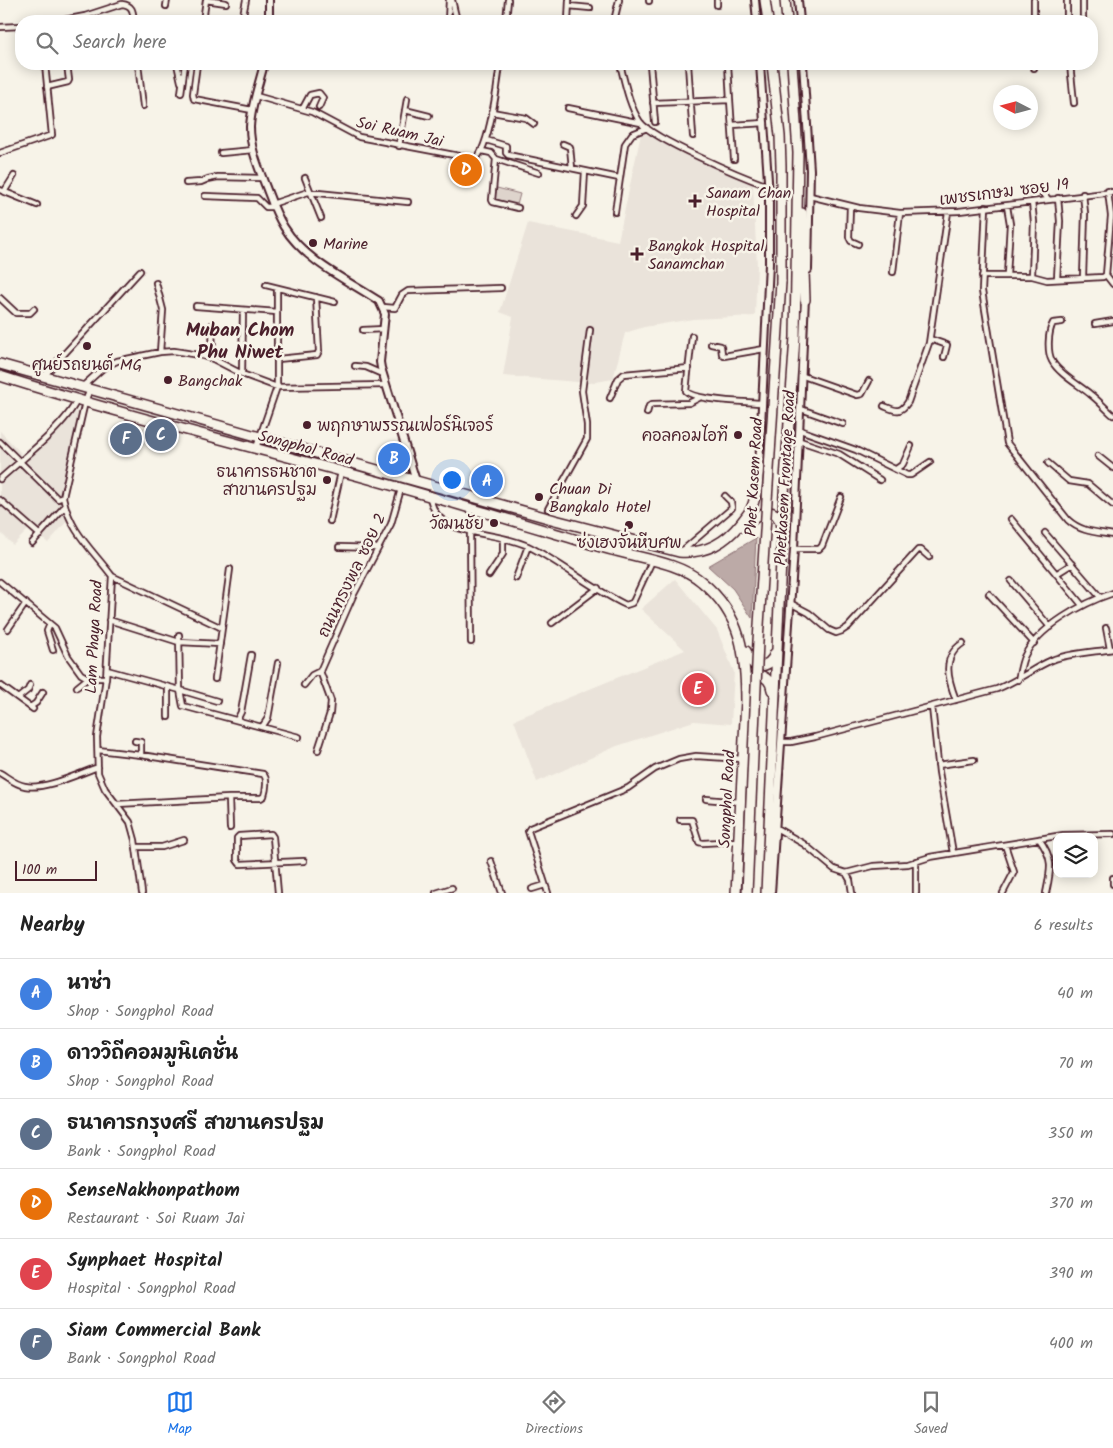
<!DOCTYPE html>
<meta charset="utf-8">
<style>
body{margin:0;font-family:Kalam,"Playpen Sans Thai",sans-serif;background:#f2f2f2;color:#222}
.controls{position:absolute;right:15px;bottom:15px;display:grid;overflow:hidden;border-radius:10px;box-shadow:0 2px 12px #0003}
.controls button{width:45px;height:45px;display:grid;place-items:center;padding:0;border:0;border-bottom:1px solid #e0e0e0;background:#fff;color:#222;font:25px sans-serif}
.compass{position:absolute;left:993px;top:85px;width:45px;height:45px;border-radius:50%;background:#fff;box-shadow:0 2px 12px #0003;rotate:276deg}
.scale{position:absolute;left:15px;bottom:12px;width:82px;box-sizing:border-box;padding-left:5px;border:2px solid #4a1f2b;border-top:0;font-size:14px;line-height:18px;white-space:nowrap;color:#4a1f2b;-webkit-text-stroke:4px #f7f3e8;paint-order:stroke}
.you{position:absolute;left:451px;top:479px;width:18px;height:18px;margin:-12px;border:4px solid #fff;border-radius:50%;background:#1a73e8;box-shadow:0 0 0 8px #1a73e833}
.badge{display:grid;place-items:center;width:32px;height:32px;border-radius:50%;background:#1a73e8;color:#fff;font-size:16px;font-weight:700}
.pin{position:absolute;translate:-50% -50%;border:2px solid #fff;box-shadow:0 1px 5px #0006}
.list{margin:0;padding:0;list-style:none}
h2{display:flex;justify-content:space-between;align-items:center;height:65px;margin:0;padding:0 20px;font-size:21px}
h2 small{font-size:16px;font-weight:400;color:#767676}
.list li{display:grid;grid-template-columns:32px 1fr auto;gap:15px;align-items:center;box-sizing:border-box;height:70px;padding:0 20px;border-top:1px solid #e0e0e0}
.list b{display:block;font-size:19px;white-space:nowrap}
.list p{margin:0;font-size:16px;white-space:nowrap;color:#767676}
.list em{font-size:16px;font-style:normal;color:#767676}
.icon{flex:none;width:28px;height:28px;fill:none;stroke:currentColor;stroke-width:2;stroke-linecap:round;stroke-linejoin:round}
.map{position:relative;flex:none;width:1113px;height:893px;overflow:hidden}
.search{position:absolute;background:#fff;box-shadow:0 2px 12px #0003;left:15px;right:15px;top:15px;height:55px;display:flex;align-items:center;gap:12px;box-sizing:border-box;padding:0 18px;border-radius:20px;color:#767676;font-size:19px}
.sheet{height:485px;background:#fff}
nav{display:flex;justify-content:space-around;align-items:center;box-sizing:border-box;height:70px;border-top:1px solid #e0e0e0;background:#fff;font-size:14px;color:#767676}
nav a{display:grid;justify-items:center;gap:2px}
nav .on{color:#1a73e8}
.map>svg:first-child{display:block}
.built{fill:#eae3da}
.green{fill:#ded4cc;stroke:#947a7c}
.water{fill:#bcaaa7;stroke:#8e7275}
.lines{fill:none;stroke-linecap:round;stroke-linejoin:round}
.street-casing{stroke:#4a1f2b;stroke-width:8}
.secondary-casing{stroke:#4a1f2b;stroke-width:10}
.highway-casing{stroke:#4a1f2b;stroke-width:12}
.street{stroke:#f7f3e8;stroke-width:4.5}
.secondary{stroke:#f7f3e8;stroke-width:6}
.highway{stroke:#f7f3e8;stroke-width:9}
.highway-bridge-casing{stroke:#4a1f2b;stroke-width:12;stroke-linecap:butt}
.highway-bridge{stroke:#f7f3e8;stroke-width:9}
.poi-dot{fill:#4a1f2b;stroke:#f7f3e8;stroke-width:2}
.labels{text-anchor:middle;stroke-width:5;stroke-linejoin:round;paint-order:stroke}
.street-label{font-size:16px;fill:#4a1f2b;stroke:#f7f3e8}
.poi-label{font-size:16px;fill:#4a1f2b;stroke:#f7f3e8;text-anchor:start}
.quarter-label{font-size:19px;font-weight:bold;fill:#4a1f2b;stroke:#f7f3e8}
</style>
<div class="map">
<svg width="1113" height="893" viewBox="0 0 1113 893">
<rect width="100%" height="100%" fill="#f7f3e8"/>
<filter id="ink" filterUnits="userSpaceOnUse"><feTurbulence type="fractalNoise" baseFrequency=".02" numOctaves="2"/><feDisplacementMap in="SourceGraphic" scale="10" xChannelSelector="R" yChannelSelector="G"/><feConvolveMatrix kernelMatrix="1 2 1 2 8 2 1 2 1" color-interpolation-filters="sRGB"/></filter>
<g filter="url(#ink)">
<!-- built -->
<path class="built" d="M645 133 753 185 757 266 755 316 693 319 644 327 625 333 613 379 590 383 503 376 513 317 500 312 528 223 618 241 641 134Z
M82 407 63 483 68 520 48 543 0 500V479Z
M0 431 21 453 0 475Z
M0 504 29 529 13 545 0 532Z
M675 579 717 630 734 672 731 724 694 721 617 746 537 782 514 720 685 650 641 609Z"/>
<!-- green -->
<path class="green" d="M497 188 520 194 517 205 494 199Z"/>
<!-- water -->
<path class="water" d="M756 538 752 618 733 589 708 566Z"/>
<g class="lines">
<!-- street casing -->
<g class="street-casing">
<path id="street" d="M206 0 226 3
M452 0 457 21
M717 0V5
M1034 0V21
M649 1V0
M166 6 167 0
M569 6 590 8
M243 15 246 0
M59 21 85 16 122 4C133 5 133 12 134 21
M203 21 206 0
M448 21 449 0
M506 21 508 0
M568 21 569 0
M614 21 619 0
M1067 21V0
M1083 21V0
M0 27 21 26
M138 64 143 106
M177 64 181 82
M197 64 193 94 194 99 252 110
M620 64C625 83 629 105 640 122 654 140 743 177 768 186
M650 64 655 122
M688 64 693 136
M1034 64V68
M1070 64 1074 103
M47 87 68 82 69 80 67 64
M181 93 185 64
M256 96 312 112 359 137 475 159C489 150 498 82 500 64
M730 100 734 159
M653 103 730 100 728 64
M303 108 310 95 319 93 323 98 319 107
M568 108 641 123
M405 110 429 116
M492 112 526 118 534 124
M732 125 765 123
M486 140 506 146V153L508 155 619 178
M563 144 570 147 572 168
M399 146 407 99
M482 151 491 153 496 159 539 173
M0 153 52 135 45 64
M221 153 253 150
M496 159 492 200 493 202 518 208
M305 178 321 218
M186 183 201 182 208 179 218 177 262 178
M0 190 37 205
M1025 190C1035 189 1042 190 1048 199
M4 192 14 176
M205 196 257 198 266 207H274
M810 196 859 208 900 213 959 211 1113 192
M272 204 308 192 408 202
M850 206 849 237 851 241 858 244
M1007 206 1010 224 1007 275
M986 207 982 291 1007 443 1068 520C1081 532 1096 532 1113 535
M615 212 625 144 632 134 647 128
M576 216 583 206 585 171
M893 272 900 213
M1106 275 1113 284
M982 276H1032L1047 280 1103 277 1106 275 1111 216 1108 191
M1032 276 1034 222 1032 202
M1083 277 1085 213 1083 194
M1057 279 1060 221 1058 198
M156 283 163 310 160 352
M266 285 335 302
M0 298 16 313H30L34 309
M196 306 277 312
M383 307 395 308 402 295 408 291 501 288
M1062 322 1053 323C1048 332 1047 352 1052 361 1058 373 1079 385 1090 394 1098 400 1105 408 1113 415
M1095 324 1113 321
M212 325 213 359
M363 330 384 329
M692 336 686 391C696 401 746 402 761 403
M930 339 947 345 944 357
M711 344 721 346 722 354 724 356 764 349
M278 359 317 355 319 351 316 297
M355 366 366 367 382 374
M242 374 243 310
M44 376 140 271
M803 376 857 395 862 394 869 381
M82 387 103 368 117 361 160 352 174 351 199 355 213 359 242 374 277 387 386 385
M90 389 85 402 63 497C70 532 92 549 112 576L106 678 97 737 98 773 105 789 130 822 135 840 142 893
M610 398 618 379 624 374 689 368
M884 406C896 411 900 414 908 402L929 343 948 212
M801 409 843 424
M647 413 649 406 652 404 689 403 699 398
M800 430 856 450 907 475H911L930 462
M800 441 839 454 880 480
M0 442 58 499 63 497
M256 448 277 387V288
M1098 456 1113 468
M1048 463 1069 481 1088 484 1113 505
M896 469 903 464 911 446
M0 479C22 459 65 426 77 400
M430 498C434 513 438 519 453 526 477 536 506 535 530 547 563 564 592 589 626 605L632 603 634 600 652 561
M0 500 40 535
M548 509 587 439V425L582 391 590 330
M1011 519 1082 605
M330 521 341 472
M470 530 471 642
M1045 533 1100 597
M32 543 65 506
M339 547 378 548
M794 549H819L822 546 841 497
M682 551 732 508 731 502 725 496
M1056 574 1072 564
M489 575 503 554V539
M112 576 222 628
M516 578 528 546
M1011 581 1050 627
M0 582 55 628 68 656 81 674 88 678H106
M989 594 1034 643
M790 603 809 613 829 630 836 633 842 631 848 627 918 550H921L929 557
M109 620 179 642 220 644
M552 623 598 588
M50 624 47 631 53 650
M1106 628 1110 649
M8 629 26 603
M179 635 180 690 217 701
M107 670 180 690 183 706 299 737
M320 671 353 596 391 524 401 489
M215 679 230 569
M1018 680C1020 672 1021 664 1024 657 1038 627 1083 603 1113 593
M0 685 33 709
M304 685 312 675 320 671 331 701 330 713 318 750
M77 687 88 678
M168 687V717
M18 698 28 690 30 685
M956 700C948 679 941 657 963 643
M30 707 36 703 43 692
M932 707 939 772 953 853
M237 720 241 712 251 655
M262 727 268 718 278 663
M135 741 141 742V755
M782 742H791L815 737 997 689C1018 681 1033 668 1052 660 1069 653 1095 652 1113 649
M98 750 141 755 263 774C268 778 266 790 264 796L261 798H229L117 804
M938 765 974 760
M0 773C7 777 16 785 25 786 45 790 78 774 98 767
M229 798 230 828
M706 799 740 802
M680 820H692L699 842 703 843 738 841
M776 828 804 844 834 869 846 873 873 866 908 864 930 857 1063 835 1113 834
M1039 839C1054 859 1051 869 1046 893
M136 847H162L184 840
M491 861 502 893
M846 873 850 880 852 893
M1113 878V884
M532 889 545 885
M278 893 273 837 271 834 239 836 237 838V860L240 864 304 861
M436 893 452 888
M548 893 529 834 528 831 530 828 628 788 655 769 679 759 696 756 743 759
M916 893V861
M1003 893 1014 872 1005 845"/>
</g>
<!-- secondary casing -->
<g class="secondary-casing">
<path id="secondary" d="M755 0 757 21
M798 0 800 21
M269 21V0
M264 64C259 84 251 106 250 127 250 146 257 164 264 182 270 197 275 213 284 227 305 261 347 280 379 301L385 314 380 362 381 368 416 481
M803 64 810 170 808 270
M759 467 769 264V195L760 64
M771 893 794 549 805 297"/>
</g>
<!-- highway casing -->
<g class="highway-casing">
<path id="highway" d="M765 0 768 21
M785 0 787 21
M772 64 780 136 781 166V282
M802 213 805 300
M0 364 555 520 679 552C704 554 724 544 740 524 744 519 748 514 751 509 757 496 758 480 759 467
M0 376C113 412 229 441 344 472 414 491 484 512 554 533 575 539 595 546 616 551 644 559 680 563 702 582 742 615 746 655 746 704
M743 527C755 517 776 499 781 527
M746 651 751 661 755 666C765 667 772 663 775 653
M750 680 759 675C767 677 771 682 772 690
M736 893 746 700
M766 893 784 494 795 337 798 153 792 64"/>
</g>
<!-- street -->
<use href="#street" class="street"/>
<!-- secondary -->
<use href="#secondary" class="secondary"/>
<!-- highway -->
<use href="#highway" class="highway"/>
<!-- highway-bridge casing -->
<g class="highway-bridge-casing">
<path id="highway-bridge" d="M747 893 758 641 781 282"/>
</g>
<!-- highway-bridge -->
<use href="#highway-bridge" class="highway-bridge"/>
</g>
</g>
<!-- markers -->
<g class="poi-dot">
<path d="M692.5 193.5h5v5h5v5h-5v5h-5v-5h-5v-5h5z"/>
<circle cx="313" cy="243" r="5"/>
<path d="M634.5 246.5h5v5h5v5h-5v5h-5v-5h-5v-5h5z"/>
<circle cx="87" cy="346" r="5"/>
<circle cx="168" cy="380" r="5"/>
<circle cx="307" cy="425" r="5"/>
<circle cx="738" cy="435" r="5"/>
<circle cx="327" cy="480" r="5"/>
<circle cx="539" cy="497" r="5"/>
<circle cx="494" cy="523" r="5"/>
<circle cx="629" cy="525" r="5"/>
</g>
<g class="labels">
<!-- street labels -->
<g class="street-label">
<text transform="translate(400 131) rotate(13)" y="6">Soi Ruam Jai</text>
<text transform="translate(1004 191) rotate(-7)" y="6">เพชรเกษม ซอย 19</text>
<text transform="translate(306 447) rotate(15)" y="6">Songphol Road</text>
<text transform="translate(753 477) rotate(-87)" y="6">Phet Kasem Road</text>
<text transform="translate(784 478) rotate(-87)" y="6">Phetkasem Frontage Road</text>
<text transform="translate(351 575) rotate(-64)" y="6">ถนนทรงพล ซอย 2</text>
<text transform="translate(93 637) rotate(-87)" y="6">Lam Phaya Road</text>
<text transform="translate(726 799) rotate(-87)" y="6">Songphol Road</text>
</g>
<!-- poi labels -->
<g class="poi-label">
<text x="706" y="198">Sanam Chan<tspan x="706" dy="18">Hospital</tspan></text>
<text x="323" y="249">Marine</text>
<text x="648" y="251">Bangkok Hospital<tspan x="648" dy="18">Sanamchan</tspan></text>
<text x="87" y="370" text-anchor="middle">ศูนย์รถยนต์ MG</text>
<text x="178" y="386">Bangchak</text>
<text x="317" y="431">พฤกษาพรรณเฟอร์นิเจอร์</text>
<text x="728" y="441" text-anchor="end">คอลคอมไอที</text>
<text x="317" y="477" text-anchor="end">ธนาคารธนชาต<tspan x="317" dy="18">สาขานครปฐม</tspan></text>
<text x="549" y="494">Chuan Di<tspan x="549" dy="18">Bangkalo Hotel</tspan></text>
<text x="484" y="529" text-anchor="end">วัฒนชัย</text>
<text x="629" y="548" text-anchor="middle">ซ่งเฮงจั่นหีบศพ</text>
</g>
<!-- quarter labels -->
<g class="quarter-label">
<text x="240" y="336">Muban Chom<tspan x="240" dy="22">Phu Niwet</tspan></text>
</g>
</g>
</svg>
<div class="controls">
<button><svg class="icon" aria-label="layers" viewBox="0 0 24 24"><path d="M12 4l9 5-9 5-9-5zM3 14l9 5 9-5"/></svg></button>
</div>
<svg class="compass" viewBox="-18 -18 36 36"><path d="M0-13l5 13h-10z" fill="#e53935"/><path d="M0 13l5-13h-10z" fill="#767676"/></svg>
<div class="scale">100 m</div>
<div class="you"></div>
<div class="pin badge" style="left:487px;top:481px;background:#3f7fe0">A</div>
<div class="pin badge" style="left:394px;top:459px;background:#3f7fe0">B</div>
<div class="pin badge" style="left:161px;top:435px;background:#5c6f8a">C</div>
<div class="pin badge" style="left:466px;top:170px;background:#e8710a">D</div>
<div class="pin badge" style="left:698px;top:689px;background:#e0444e">E</div>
<div class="pin badge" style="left:126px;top:439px;background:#5c6f8a">F</div>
<div class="search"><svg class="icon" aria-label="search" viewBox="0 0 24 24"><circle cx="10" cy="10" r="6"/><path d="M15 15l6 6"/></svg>Search here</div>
</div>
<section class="sheet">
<h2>Nearby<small>6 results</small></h2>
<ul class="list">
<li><span class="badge" style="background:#3f7fe0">A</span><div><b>นาซ่า</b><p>Shop · Songphol Road</p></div><em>40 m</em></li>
<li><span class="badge" style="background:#3f7fe0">B</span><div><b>ดาววิถีคอมมูนิเคชั่น</b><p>Shop · Songphol Road</p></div><em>70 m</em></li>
<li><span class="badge" style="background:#5c6f8a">C</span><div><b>ธนาคารกรุงศรี สาขานครปฐม</b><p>Bank · Songphol Road</p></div><em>350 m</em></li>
<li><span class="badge" style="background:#e8710a">D</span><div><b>SenseNakhonpathom</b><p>Restaurant · Soi Ruam Jai</p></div><em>370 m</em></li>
<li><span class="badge" style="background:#e0444e">E</span><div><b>Synphaet Hospital</b><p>Hospital · Songphol Road</p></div><em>390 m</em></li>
<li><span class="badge" style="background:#5c6f8a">F</span><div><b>Siam Commercial Bank</b><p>Bank · Songphol Road</p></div><em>400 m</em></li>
</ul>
</section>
<nav>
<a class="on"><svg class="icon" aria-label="map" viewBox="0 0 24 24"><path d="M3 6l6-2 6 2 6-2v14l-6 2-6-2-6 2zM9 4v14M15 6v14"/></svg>Map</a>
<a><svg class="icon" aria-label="directions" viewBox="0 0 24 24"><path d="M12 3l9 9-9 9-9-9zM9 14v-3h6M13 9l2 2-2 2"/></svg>Directions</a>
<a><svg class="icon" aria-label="saved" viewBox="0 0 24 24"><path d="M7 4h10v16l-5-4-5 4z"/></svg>Saved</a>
</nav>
